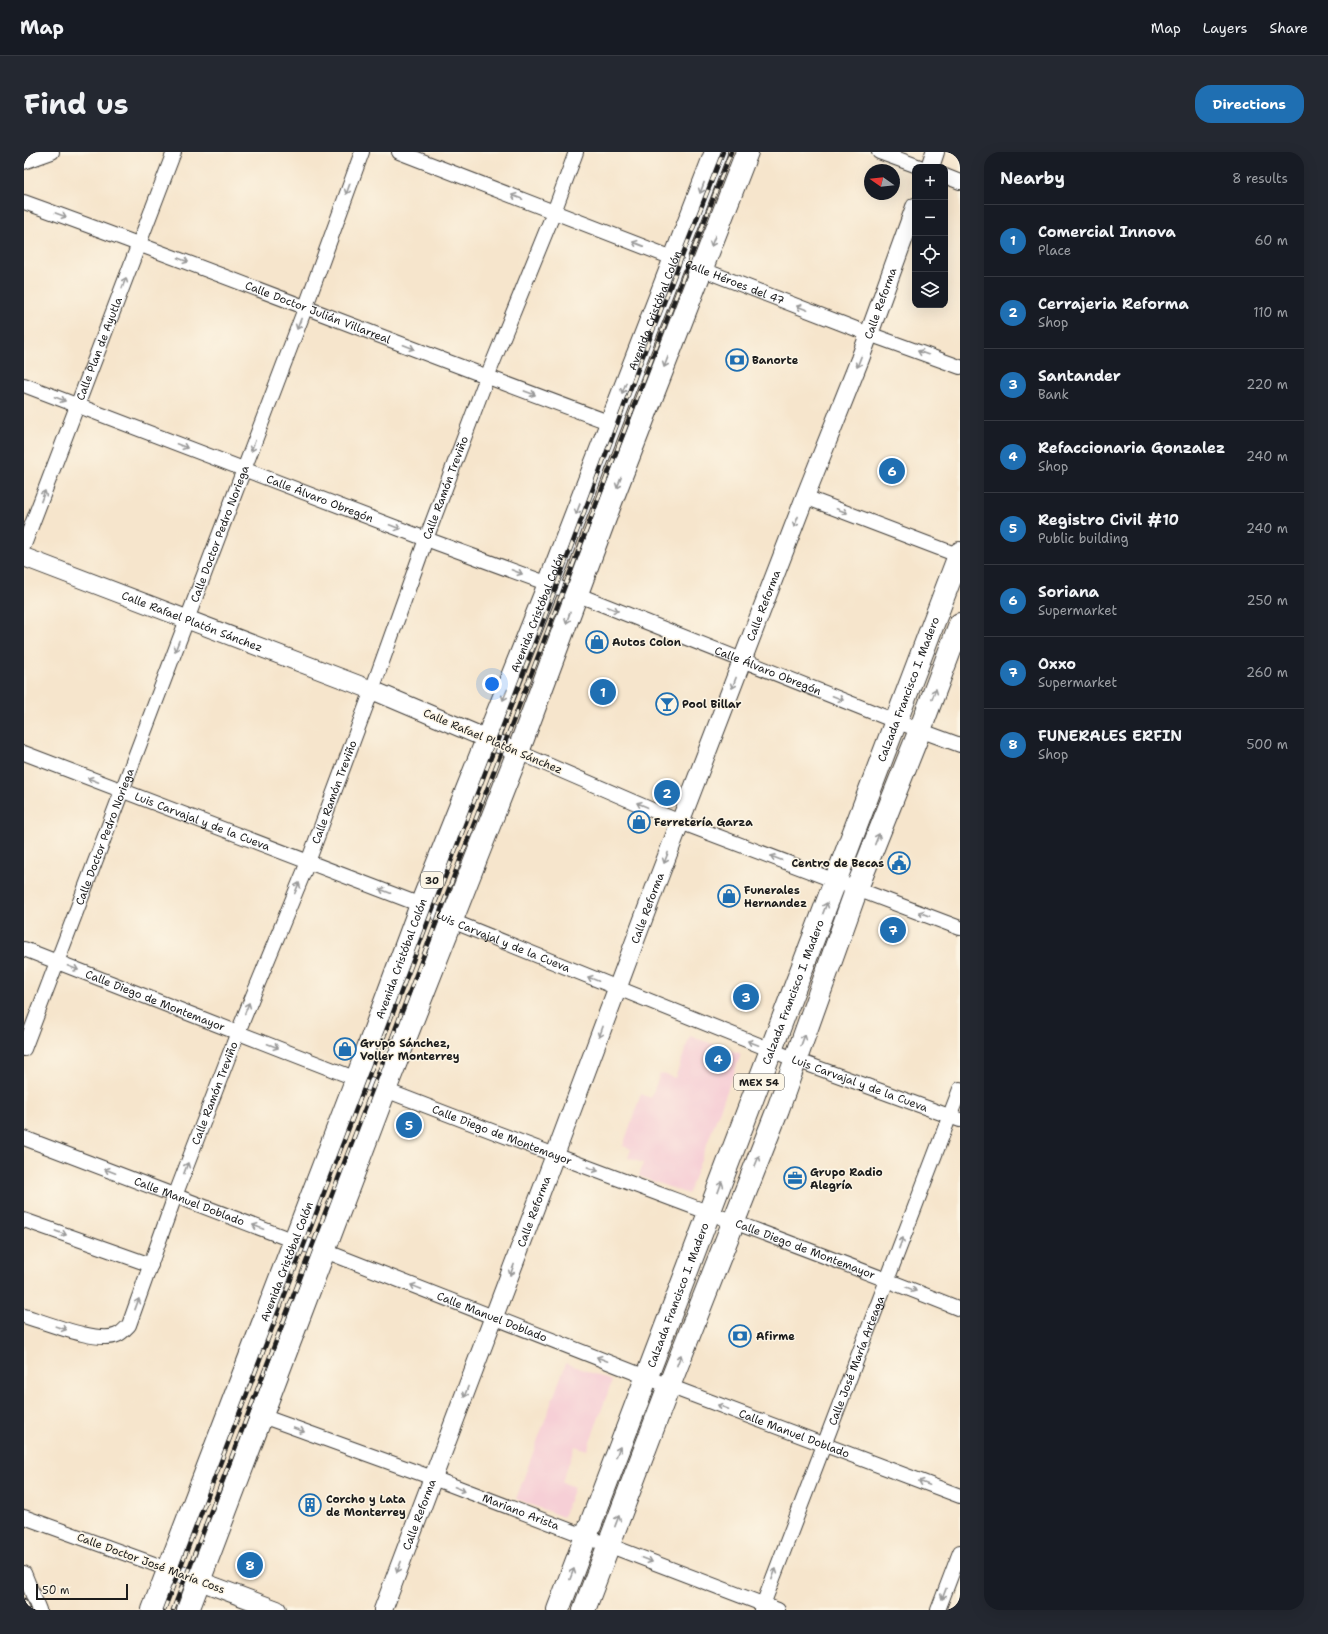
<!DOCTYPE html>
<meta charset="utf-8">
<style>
body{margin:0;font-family:"Shantell Sans",sans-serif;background:#242831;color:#f1f3f6}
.controls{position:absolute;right:12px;top:12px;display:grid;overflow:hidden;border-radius:8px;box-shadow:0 4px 16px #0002}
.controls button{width:36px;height:36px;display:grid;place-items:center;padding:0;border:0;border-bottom:1px solid #363941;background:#171b24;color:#f1f3f6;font:20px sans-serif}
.compass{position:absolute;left:840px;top:12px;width:36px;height:36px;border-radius:50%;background:#171b24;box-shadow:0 4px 16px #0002;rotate:284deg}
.scale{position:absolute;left:12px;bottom:10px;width:92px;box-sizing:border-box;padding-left:4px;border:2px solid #1c1c1c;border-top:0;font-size:11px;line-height:14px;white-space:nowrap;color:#1c1c1c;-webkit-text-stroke:3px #fcf5e5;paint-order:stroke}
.you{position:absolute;left:468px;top:532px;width:14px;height:14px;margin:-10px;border:3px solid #fff;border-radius:50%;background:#1a73e8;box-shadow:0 0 0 6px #1a73e833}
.badge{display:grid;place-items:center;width:26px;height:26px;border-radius:50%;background:#1f6fb2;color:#fff;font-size:13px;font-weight:700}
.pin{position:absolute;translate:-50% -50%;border:2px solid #fff;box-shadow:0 1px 4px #0006}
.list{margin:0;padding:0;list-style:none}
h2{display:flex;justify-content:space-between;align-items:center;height:52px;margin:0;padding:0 16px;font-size:17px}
h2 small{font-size:13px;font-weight:400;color:#9ea1a6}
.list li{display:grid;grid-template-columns:26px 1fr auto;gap:12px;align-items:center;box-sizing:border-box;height:72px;padding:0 16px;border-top:1px solid #363941}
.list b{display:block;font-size:15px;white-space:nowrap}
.list p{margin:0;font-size:13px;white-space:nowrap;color:#9ea1a6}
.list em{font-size:13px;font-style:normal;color:#9ea1a6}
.icon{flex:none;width:22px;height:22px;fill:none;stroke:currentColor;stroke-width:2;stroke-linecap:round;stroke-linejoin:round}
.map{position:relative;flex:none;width:936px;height:1458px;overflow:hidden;border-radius:16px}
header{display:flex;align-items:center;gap:24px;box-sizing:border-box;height:56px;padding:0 20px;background:#171b24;border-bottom:1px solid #363941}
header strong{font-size:19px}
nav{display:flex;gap:22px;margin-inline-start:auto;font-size:14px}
.intro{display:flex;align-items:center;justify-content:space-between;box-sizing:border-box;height:96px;padding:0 24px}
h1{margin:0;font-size:28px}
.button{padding:10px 18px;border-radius:16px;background:#1f6fb2;color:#fff;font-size:14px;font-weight:700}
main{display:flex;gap:24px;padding:0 24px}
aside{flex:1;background:#171b24;border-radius:16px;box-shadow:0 4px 16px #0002}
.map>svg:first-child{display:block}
.built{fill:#f6cfd6}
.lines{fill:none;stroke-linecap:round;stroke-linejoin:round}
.minor-casing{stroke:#3d3a36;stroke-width:16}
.tertiary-casing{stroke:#3d3a36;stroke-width:20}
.primary-casing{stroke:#3d3a36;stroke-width:24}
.minor{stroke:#fff;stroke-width:14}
.tertiary{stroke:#fff;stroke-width:18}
.primary{stroke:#fff;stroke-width:22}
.rail-casing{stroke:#1c1c1c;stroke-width:4.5}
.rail{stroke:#fcf5e5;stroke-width:3;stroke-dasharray:9;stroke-linecap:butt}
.oneway{stroke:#999}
.labels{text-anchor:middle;stroke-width:3;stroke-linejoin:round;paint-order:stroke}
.shield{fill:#fcf5e5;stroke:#5f5d58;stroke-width:1}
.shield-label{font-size:10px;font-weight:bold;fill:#1c1c1c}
.street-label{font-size:11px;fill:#1c1c1c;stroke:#fcf5e5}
.poi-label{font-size:11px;font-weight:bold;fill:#1c1c1c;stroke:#fcf5e5;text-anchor:start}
</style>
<header>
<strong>Map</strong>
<nav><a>Map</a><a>Layers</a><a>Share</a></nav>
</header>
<div class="intro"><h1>Find us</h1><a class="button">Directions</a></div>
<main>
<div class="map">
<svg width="936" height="1458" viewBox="0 0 936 1458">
<rect width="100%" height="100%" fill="#fcf5e5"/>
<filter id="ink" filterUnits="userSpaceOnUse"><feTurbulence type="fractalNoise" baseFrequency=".025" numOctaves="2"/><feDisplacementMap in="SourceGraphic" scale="8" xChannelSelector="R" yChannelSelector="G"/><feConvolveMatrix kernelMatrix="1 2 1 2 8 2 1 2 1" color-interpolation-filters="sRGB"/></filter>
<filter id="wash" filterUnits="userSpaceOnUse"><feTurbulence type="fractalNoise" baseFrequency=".012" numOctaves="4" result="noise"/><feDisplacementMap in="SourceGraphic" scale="16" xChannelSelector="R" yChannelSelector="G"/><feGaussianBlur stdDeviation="0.9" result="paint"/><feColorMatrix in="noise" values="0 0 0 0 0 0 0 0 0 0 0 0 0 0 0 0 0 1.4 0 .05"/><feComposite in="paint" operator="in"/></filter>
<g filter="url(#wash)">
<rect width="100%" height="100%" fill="#f6e5cc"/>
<!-- built -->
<path class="built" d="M666 884 717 902 664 1042 615 1024 619 1011 604 1006 607 997 599 994 617 942 627 946 636 921 651 926Z
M542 1211 588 1229 563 1298 551 1294 538 1330 550 1335 539 1365 492 1347Z"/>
</g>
<g filter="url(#ink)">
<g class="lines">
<!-- minor casing -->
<g class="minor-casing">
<g id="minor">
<path id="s1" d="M375 0 845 182 936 215"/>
<path d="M855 0 896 15"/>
<path d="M0 10 28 0"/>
<path d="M921 24 936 30"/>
<path id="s2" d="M0 50C197 121 391 199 587 271"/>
<path id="s3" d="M0 233 402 387 552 442 871 569 936 593"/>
<path d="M781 345 936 404"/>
<path id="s4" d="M0 393 150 0"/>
<path d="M494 600 656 670 936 776"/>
<path id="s5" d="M0 601 397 753 428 769 772 908 936 968"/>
<path id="s6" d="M0 797C177 866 353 936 531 1003 666 1054 802 1103 936 1157"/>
<path id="s7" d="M0 897 282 154 338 0"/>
<path id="s8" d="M0 986 270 1089 301 1099 645 1234 936 1344"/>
<path d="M0 1068 127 1113"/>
<path id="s9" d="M0 1164C21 1170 74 1192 93 1183 98 1181 101 1177 105 1173L151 1044 214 880 284 710 348 538 402 387 463 225 530 60 552 0"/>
<path id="s10" d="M238 1264 409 1326 754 1458"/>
<path d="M0 1365 144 1417"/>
<path d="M0 1421 15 1458"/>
<path id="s11" d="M737 1458 936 937"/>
<path d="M914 1458 936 1400"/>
</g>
</g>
<!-- tertiary casing -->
<g class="tertiary-casing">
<g id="tertiary">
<path d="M906 15 911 0"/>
<path id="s12" d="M0 405 348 538 494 600"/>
<path d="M144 1417 253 1458"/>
<path id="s13" d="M359 1458 531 1003 630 738 781 345 836 207 891 55"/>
</g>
</g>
<!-- primary casing -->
<g class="primary-casing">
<g id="primary">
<path id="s14" d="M129 1458 333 926 397 753 525 432 692 0"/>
<path d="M164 1458 366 925 494 600 587 350 723 0"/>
<path id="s15" d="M534 1458 936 401"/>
<path d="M560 1458 645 1234 754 957 833 736 896 578 936 472"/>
</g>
</g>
<!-- minor -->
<use href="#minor" class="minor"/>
<!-- tertiary -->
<use href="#tertiary" class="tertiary"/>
<!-- primary -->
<use href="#primary" class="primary"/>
<!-- rail casing -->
<g class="rail-casing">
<path id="rail" d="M0 1448 4 1458
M140 1458 520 467 615 214 699 0
M149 1458 707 0"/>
</g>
<!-- rail -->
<use href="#rail" class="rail"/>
</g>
<!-- one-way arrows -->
<defs><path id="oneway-shaft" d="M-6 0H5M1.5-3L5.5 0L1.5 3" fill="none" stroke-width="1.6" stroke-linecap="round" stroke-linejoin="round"/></defs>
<g class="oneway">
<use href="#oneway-shaft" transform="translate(678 36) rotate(111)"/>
<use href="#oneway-shaft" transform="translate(324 37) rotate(110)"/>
<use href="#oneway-shaft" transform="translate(493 45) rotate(-159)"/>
<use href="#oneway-shaft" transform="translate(37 63) rotate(20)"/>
<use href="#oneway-shaft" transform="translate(689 89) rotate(111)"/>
<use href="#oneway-shaft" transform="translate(614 92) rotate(-159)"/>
<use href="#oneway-shaft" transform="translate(159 108) rotate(21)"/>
<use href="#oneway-shaft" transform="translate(100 131) rotate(-69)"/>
<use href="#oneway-shaft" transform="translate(778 156) rotate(-159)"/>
<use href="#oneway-shaft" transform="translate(275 172) rotate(111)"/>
<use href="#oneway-shaft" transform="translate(385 195) rotate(21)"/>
<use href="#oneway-shaft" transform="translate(899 201) rotate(-160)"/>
<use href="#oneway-shaft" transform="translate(642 210) rotate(111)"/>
<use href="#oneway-shaft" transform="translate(835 210) rotate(111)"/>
<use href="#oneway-shaft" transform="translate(600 236) rotate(111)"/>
<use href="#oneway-shaft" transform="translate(506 241) rotate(20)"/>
<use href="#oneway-shaft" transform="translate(36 247) rotate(21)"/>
<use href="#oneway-shaft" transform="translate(158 294) rotate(21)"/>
<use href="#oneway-shaft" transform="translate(229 294) rotate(111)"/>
<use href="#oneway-shaft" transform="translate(595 331) rotate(111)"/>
<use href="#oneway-shaft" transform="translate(19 344) rotate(-69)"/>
<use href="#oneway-shaft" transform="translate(554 357) rotate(111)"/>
<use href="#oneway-shaft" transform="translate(818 359) rotate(21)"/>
<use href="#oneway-shaft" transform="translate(772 370) rotate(111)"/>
<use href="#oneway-shaft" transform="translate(371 375) rotate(21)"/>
<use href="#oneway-shaft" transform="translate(493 420) rotate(21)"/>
<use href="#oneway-shaft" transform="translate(589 457) rotate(21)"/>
<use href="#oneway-shaft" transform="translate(544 466) rotate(110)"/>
<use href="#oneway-shaft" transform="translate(153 494) rotate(111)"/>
<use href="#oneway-shaft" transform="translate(710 531) rotate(111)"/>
<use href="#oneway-shaft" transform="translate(910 542) rotate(-69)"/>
<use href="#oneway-shaft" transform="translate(481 543) rotate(112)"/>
<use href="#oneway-shaft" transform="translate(814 546) rotate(22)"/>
<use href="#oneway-shaft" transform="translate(69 628) rotate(-159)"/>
<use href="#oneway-shaft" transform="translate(618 653) rotate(-157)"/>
<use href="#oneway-shaft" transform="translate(853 687) rotate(-68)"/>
<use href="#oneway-shaft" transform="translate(642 706) rotate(111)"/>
<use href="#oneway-shaft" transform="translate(752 706) rotate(-159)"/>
<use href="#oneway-shaft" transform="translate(273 736) rotate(-68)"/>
<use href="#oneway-shaft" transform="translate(361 739) rotate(-159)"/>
<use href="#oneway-shaft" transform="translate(801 756) rotate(-69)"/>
<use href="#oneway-shaft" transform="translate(900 762) rotate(-159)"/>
<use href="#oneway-shaft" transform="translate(49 816) rotate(21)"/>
<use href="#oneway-shaft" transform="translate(569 827) rotate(-158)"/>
<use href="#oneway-shaft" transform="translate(223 856) rotate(-68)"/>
<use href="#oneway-shaft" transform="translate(577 880) rotate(110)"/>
<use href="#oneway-shaft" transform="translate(779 888) rotate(-70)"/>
<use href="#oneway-shaft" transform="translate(729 891) rotate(-159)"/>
<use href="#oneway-shaft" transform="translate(249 894) rotate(21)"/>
<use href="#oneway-shaft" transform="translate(733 1009) rotate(-68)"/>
<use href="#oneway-shaft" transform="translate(162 1016) rotate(-69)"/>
<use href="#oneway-shaft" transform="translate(569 1017) rotate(20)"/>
<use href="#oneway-shaft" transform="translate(86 1019) rotate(-159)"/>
<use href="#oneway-shaft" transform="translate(696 1035) rotate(-70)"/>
<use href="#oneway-shaft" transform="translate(234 1075) rotate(-159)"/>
<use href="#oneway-shaft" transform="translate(37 1081) rotate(20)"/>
<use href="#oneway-shaft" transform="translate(877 1091) rotate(-69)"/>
<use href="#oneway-shaft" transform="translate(488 1118) rotate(111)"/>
<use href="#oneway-shaft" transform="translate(392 1135) rotate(-158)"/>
<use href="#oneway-shaft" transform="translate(887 1137) rotate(22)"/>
<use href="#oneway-shaft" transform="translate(113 1152) rotate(-70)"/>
<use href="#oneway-shaft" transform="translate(37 1176) rotate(18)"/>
<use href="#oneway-shaft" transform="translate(578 1207) rotate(-159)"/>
<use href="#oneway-shaft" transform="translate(655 1208) rotate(-69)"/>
<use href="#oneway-shaft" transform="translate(442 1240) rotate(111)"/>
<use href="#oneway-shaft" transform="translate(699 1255) rotate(-159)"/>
<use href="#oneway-shaft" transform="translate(275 1278) rotate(20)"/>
<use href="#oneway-shaft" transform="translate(594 1300) rotate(-69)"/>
<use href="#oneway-shaft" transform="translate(900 1331) rotate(-159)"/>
<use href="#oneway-shaft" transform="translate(436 1337) rotate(21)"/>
<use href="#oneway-shaft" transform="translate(593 1369) rotate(-69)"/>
<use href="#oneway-shaft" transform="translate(623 1408) rotate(21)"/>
<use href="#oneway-shaft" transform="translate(375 1415) rotate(111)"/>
<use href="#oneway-shaft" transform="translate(548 1422) rotate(-69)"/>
<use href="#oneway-shaft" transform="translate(750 1422) rotate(-69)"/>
<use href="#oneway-shaft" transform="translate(920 1442) rotate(111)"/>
</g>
</g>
<!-- icons -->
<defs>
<g id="bank-ring" transform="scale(1.15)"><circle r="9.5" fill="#fcf5e5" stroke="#1f6fb2" stroke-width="1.5"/><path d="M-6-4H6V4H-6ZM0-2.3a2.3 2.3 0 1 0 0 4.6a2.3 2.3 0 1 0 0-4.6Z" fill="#1f6fb2"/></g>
<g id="shop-ring" transform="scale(1.15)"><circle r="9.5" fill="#fcf5e5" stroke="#1f6fb2" stroke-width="1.5"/><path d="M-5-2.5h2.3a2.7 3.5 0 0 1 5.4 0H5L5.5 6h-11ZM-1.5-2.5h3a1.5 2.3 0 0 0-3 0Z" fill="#1f6fb2"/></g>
<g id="bar-ring" transform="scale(1.15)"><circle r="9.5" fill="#fcf5e5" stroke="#1f6fb2" stroke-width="1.5"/><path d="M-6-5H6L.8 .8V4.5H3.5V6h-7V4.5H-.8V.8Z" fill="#1f6fb2"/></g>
<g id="civic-ring" transform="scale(1.15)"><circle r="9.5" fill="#fcf5e5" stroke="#1f6fb2" stroke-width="1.5"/><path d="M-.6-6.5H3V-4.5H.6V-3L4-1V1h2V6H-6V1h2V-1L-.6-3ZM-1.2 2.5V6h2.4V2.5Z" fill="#1f6fb2"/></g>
<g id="office-ring" transform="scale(1.15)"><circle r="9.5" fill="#fcf5e5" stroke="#1f6fb2" stroke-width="1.5"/><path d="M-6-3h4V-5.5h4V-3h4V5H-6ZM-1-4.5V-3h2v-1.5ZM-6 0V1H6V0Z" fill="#1f6fb2"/></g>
<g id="building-ring" transform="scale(1.15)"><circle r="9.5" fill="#fcf5e5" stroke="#1f6fb2" stroke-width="1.5"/><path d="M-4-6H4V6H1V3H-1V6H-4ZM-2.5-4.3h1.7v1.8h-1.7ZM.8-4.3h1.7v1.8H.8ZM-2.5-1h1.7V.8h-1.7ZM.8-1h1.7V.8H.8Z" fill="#1f6fb2"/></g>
</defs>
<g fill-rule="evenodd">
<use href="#bank-ring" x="713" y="208"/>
<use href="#shop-ring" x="573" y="490"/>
<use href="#bar-ring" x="643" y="552"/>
<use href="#shop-ring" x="615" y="670"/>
<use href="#civic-ring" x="875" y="711"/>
<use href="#shop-ring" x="705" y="744"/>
<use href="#shop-ring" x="321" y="897"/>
<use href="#office-ring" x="771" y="1026"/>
<use href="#bank-ring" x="716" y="1184"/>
<use href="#building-ring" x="286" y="1353"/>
</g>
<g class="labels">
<!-- shield labels -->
<g class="shield">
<rect x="397" y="720" width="22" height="16" rx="3"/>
<rect x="710" y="922" width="50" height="16" rx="3"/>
</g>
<g class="shield-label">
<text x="408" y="732">30</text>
<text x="735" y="934">MEX 54</text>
</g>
<!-- street labels -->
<g class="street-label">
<text dy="4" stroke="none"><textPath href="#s1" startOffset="360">Calle Héroes del 47</textPath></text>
<text dy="4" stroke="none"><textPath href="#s13" startOffset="1398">Calle Reforma</textPath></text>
<text dy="4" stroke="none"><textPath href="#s14" startOffset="1393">Avenida Cristóbal Colón</textPath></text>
<text dy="4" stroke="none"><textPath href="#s2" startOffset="314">Calle Doctor Julián Villarreal</textPath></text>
<text dy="4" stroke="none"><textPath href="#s4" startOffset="210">Calle Plan de Ayutla</textPath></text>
<text dy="4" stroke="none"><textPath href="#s9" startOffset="1007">Calle Ramón Treviño</textPath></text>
<text dy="4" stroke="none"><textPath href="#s3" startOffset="317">Calle Álvaro Obregón</textPath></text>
<text dy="4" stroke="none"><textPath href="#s7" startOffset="551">Calle Doctor Pedro Noriega</textPath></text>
<text dy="4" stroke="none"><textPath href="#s13" startOffset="1074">Calle Reforma</textPath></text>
<text dy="4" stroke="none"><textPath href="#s14" startOffset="1069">Avenida Cristóbal Colón</textPath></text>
<text dy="4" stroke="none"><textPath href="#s12" startOffset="180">Calle Rafael Platón Sánchez</textPath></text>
<text dy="4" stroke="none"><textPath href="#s3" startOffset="797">Calle Álvaro Obregón</textPath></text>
<text dy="4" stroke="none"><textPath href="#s15" startOffset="985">Calzada Francisco I. Madero</textPath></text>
<text transform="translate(469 589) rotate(23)" y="4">Calle Rafael Platón Sánchez</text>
<text dy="4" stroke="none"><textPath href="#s9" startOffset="683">Calle Ramón Treviño</textPath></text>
<text dy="4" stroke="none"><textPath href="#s5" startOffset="191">Luis Carvajal y de la Cueva</textPath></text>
<text dy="4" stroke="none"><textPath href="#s7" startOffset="227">Calle Doctor Pedro Noriega</textPath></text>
<text dy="4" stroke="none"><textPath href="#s13" startOffset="750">Calle Reforma</textPath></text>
<text dy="4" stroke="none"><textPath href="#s5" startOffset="515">Luis Carvajal y de la Cueva</textPath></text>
<text dy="4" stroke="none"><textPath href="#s14" startOffset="697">Avenida Cristóbal Colón</textPath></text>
<text dy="4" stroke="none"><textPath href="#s15" startOffset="661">Calzada Francisco I. Madero</textPath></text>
<text dy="4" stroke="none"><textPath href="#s6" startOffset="141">Calle Diego de Montemayor</textPath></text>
<text dy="4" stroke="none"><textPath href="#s5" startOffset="899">Luis Carvajal y de la Cueva</textPath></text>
<text dy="4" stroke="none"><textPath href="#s9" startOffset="359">Calle Ramón Treviño</textPath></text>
<text dy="4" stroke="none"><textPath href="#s6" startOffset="513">Calle Diego de Montemayor</textPath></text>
<text dy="4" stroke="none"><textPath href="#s8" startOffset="177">Calle Manuel Doblado</textPath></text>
<text dy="4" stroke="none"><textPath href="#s13" startOffset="426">Calle Reforma</textPath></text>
<text dy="4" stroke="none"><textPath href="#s6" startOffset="837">Calle Diego de Montemayor</textPath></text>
<text dy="4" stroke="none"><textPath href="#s14" startOffset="373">Avenida Cristóbal Colón</textPath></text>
<text dy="4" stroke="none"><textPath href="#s15" startOffset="337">Calzada Francisco I. Madero</textPath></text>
<text dy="4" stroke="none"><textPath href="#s8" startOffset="501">Calle Manuel Doblado</textPath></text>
<text dy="4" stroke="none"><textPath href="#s11" startOffset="267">Calle José María Arteaga</textPath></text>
<text dy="4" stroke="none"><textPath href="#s8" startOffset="825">Calle Manuel Doblado</textPath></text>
<text dy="4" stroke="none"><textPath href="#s10" startOffset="276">Mariano Arista</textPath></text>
<text dy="4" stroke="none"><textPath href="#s13" startOffset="102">Calle Reforma</textPath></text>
<text transform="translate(127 1411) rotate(20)" y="4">Calle Doctor José María Coss</text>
</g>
<!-- poi labels -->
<g class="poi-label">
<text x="728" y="212">Banorte</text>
<text x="588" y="494">Autos Colon</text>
<text x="658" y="556">Pool Billar</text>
<text x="630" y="674">Ferretería Garza</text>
<text x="860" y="715" text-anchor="end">Centro de Becas</text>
<text x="720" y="742">Funerales<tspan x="720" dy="13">Hernandez</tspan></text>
<text x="336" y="895">Grupo Sánchez,<tspan x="336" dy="13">Voller Monterrey</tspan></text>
<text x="786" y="1024">Grupo Radio<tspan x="786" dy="13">Alegría</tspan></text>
<text x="732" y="1188">Afirme</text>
<text x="302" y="1351">Corcho y Lata<tspan x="302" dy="13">de Monterrey</tspan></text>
</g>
</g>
</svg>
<div class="controls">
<button>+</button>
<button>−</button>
<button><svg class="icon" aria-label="locate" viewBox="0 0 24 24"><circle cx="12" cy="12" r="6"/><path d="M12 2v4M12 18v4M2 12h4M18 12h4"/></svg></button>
<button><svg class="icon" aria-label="layers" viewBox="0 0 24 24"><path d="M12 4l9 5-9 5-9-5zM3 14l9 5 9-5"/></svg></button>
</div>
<svg class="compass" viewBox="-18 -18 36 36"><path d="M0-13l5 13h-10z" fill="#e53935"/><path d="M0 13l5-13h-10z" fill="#9ea1a6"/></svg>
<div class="scale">50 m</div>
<div class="you"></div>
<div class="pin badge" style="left:579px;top:540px">1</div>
<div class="pin badge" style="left:643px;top:641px">2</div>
<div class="pin badge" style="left:722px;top:845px">3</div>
<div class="pin badge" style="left:694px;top:907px">4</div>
<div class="pin badge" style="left:385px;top:973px">5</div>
<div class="pin badge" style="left:868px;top:319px">6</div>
<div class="pin badge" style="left:869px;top:778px">7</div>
<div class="pin badge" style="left:226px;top:1413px">8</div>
</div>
<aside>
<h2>Nearby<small>8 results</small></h2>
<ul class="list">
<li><span class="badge">1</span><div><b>Comercial Innova</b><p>Place</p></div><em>60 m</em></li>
<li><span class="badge">2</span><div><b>Cerrajeria Reforma</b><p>Shop</p></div><em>110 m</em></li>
<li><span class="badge">3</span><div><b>Santander</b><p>Bank</p></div><em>220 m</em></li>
<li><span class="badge">4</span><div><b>Refaccionaria Gonzalez</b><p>Shop</p></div><em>240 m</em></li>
<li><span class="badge">5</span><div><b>Registro Civil #10</b><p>Public building</p></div><em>240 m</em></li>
<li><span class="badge">6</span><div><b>Soriana</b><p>Supermarket</p></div><em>250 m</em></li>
<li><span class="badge">7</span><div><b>Oxxo</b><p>Supermarket</p></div><em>260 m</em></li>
<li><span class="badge">8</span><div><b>FUNERALES ERFIN</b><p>Shop</p></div><em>500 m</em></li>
</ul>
</aside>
</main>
